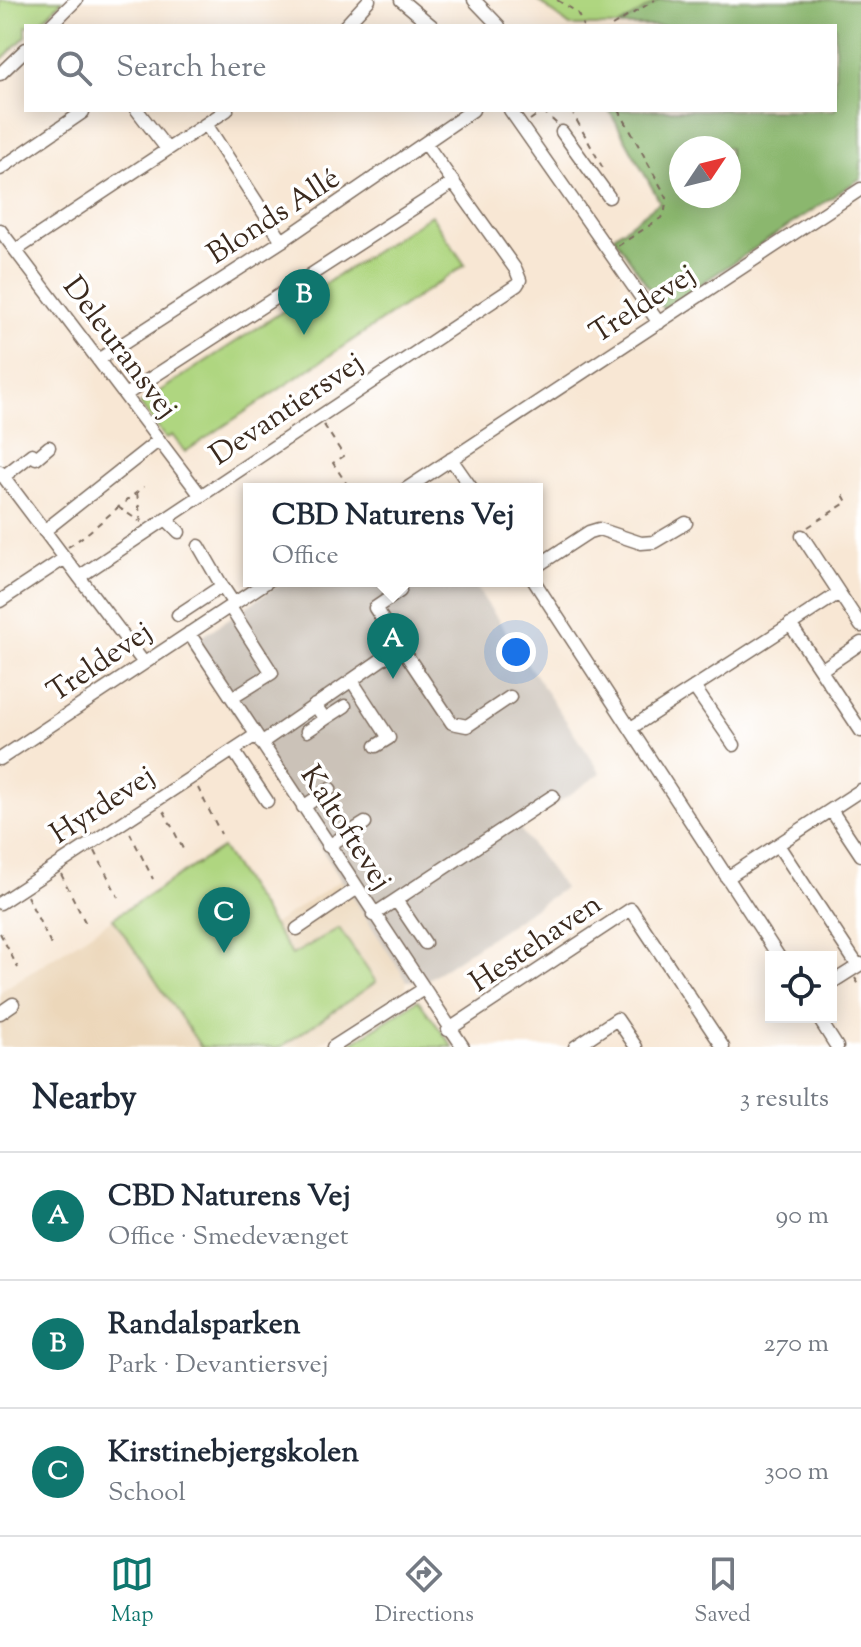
<!DOCTYPE html>
<meta charset="utf-8">
<style>
body{margin:0;font-family:"Sorts Mill Goudy",serif;background:#f6f6f7;color:#1f2937}
.controls{position:absolute;right:24px;bottom:24px;display:grid;overflow:hidden;border-radius:0px;box-shadow:0 4px 20px #0003}
.controls button{width:72px;height:72px;display:grid;place-items:center;padding:0;border:0;border-bottom:2px solid #e0e1e3;background:#fff;color:#1f2937;font:40px sans-serif}
.compass{position:absolute;left:669px;top:136px;width:72px;height:72px;border-radius:50%;background:#fff;box-shadow:0 4px 20px #0003;rotate:55deg}
.you{position:absolute;left:516px;top:652px;width:28px;height:28px;margin:-20px;border:6px solid #fff;border-radius:50%;background:#1a73e8;box-shadow:0 0 0 12px #1a73e833}
.badge{display:grid;place-items:center;width:52px;height:52px;border-radius:50%;background:#0f766e;color:#fff;font-size:26px;font-weight:700}
.pin{position:absolute;translate:-50% -66px;filter:drop-shadow(0 2px 4px #0008)}
.pin::after{content:'';position:absolute;top:42px;width:28px;height:24px;background:inherit;clip-path:polygon(0 0,100% 0,50% 100%)}
.popup{position:absolute;left:243px;top:483px;width:300px;height:104px;box-sizing:border-box;display:grid;place-content:center;border-radius:0px;background:#fff;filter:drop-shadow(0 2px 6px #0005);font-size:26px;white-space:nowrap;color:#747a83}
.popup b{font-size:30px;color:#1f2937}
.popup::after{content:'';position:absolute;left:50%;top:100%;margin-left:-16px;border:16px solid transparent;border-top-color:#fff}
.list{margin:0;padding:0;list-style:none}
h2{display:flex;justify-content:space-between;align-items:center;height:104px;margin:0;padding:0 32px;font-size:34px}
h2 small{font-size:26px;font-weight:400;color:#747a83}
.list li{display:grid;grid-template-columns:52px 1fr auto;gap:24px;align-items:center;box-sizing:border-box;height:128px;padding:0 32px;border-top:2px solid #e0e1e3}
.list b{display:block;font-size:30px;white-space:nowrap}
.list p{margin:0;font-size:26px;white-space:nowrap;color:#747a83}
.list em{font-size:26px;font-style:normal;color:#747a83}
.icon{flex:none;width:44px;height:44px;fill:none;stroke:currentColor;stroke-width:2;stroke-linecap:round;stroke-linejoin:round}
.map{position:relative;flex:none;width:861px;height:1047px;overflow:hidden}
.search{position:absolute;background:#fff;box-shadow:0 4px 20px #0003;left:24px;right:24px;top:24px;height:88px;display:flex;align-items:center;gap:20px;box-sizing:border-box;padding:0 28px;border-radius:0px;color:#747a83;font-size:30px}
.sheet{height:488px;background:#fff}
nav{display:flex;justify-content:space-around;align-items:center;box-sizing:border-box;height:112px;border-top:2px solid #e0e1e3;background:#fff;font-size:22px;color:#747a83}
nav a{display:grid;justify-items:center;gap:4px}
nav .on{color:#0f766e}
.map>svg:first-child{display:block}
.built{fill:#ecd7ba}
.industrial{fill:#cbc2b8}
.green{fill:#afd680;stroke:#75804f;stroke-width:2}
.forest{fill:#8bb76e;stroke:#637046;stroke-width:2;fill-rule:evenodd}
.lines{fill:none;stroke-linecap:round;stroke-linejoin:round}
.minor-casing{stroke:#7d6c5e;stroke-width:15}
.path{stroke:#7d6c5e;stroke-width:2;stroke-dasharray:6 6;stroke-linecap:butt}
.minor{stroke:#fff;stroke-width:12}
.labels{text-anchor:middle;stroke-width:7;stroke-linejoin:round;paint-order:stroke}
.street-label{font-size:30px;fill:#3b2a1e;stroke:#fff}
</style>
<div class="map">
<svg width="861" height="1047" viewBox="0 0 861 1047">
<rect width="100%" height="100%" fill="#fff"/>
<filter id="ink" filterUnits="userSpaceOnUse"><feTurbulence type="fractalNoise" baseFrequency=".0125" numOctaves="2"/><feDisplacementMap in="SourceGraphic" scale="16" xChannelSelector="R" yChannelSelector="G"/><feConvolveMatrix kernelMatrix="1 2 1 2 8 2 1 2 1" color-interpolation-filters="sRGB"/></filter>
<filter id="wash" filterUnits="userSpaceOnUse"><feTurbulence type="fractalNoise" baseFrequency=".006" numOctaves="4" result="noise"/><feDisplacementMap in="SourceGraphic" scale="32" xChannelSelector="R" yChannelSelector="G"/><feGaussianBlur stdDeviation="1.8" result="paint"/><feColorMatrix in="noise" values="0 0 0 0 0 0 0 0 0 0 0 0 0 0 0 0 0 1.4 0 .05"/><feComposite in="paint" operator="in"/></filter>
<g filter="url(#wash)">
<rect width="100%" height="100%" fill="#f8e7d4"/>
<!-- built -->
<path class="built" d="M222 848 272 925 341 880 407 981 405 989 315 1047H0V992Z"/>
<!-- industrial -->
<path class="industrial" d="M285 581H472L601 773 520 829 564 888 427 980 407 981 189 645Z"/>
<!-- green -->
<path class="green" d="M0 0H63L37 26H26V36L0 61Z
M537 0H660L618 26H570Z
M431 215 465 265 185 452 172 435 166 439 140 404Z
M222 848 292 955 339 928 376 982 281 1047H201L113 918Z
M418 1000 453 1047H346Z"/>
<!-- forest -->
<path class="forest" d="M660 0H861V178L663 309 614 236 660 202 609 110H835V26H618ZM681 148H729V196H681Z"/>
</g>
<g filter="url(#ink)">
<g class="lines">
<!-- minor casing -->
<g class="minor-casing">
<path id="minor" d="M401 0 432 26
M474 0 499 26
M50 26 76 0
M345 26 369 0
M0 74 26 49
M137 110 167 149
M510 110 659 323
M206 124 282 241
M562 132 609 197
M0 169 83 112
M0 230 201 496
M16 250 227 110
M98 360 282 241 473 110
M125 395 454 182
M451 459 472 489
M0 472 144 663
M3 477 32 454 36 458 49 447
M406 489 861 189
M166 519 179 532
M44 531 159 440
M802 536 861 626
M199 546 222 586
M537 566 589 532 599 529 641 543 654 542 686 523
M79 577 517 285 520 280 516 270 426 144
M393 581 400 591 375 608 452 723 467 726 510 697
M534 581 779 957
M0 601 65 558
M230 607 272 673 232 698
M178 615 222 586 234 604
M790 624 861 731
M189 633 463 1047
M821 670 861 643
M352 681 389 738 376 746
M694 687 734 745
M315 705 325 719 345 706
M631 728 839 593
M307 731 325 719
M261 743 401 646
M233 750 267 801
M0 759 268 581
M303 807 330 789
M831 810 861 855
M778 845 858 966
M328 846 365 823
M727 878 861 790
M396 900 425 943
M0 903 256 735
M373 915 553 796
M297 929 356 889
M831 983 861 964
M0 1013 13 1004
M818 1017 837 1047
M448 1030 631 909 723 1047
M333 1047 422 990
M575 1047 617 1019 636 1047"/>
</g>
<!-- path -->
<path class="path" d="M557 0 577 12 583 26
M612 26 655 0
M571 110 605 172
M543 111 557 124
M530 120 541 112
M618 246 664 216 667 198 619 110
M324 425 344 456 333 463 350 489
M137 493 141 523
M118 507 139 521
M808 527 847 502 841 491
M68 547C97 528 116 507 144 487
M198 788 221 834
M164 811 184 851
M130 833 153 879
M95 851 118 897
M61 874 86 924
M27 896 53 949
M0 933 18 968
M855 978 861 988"/>
<!-- minor -->
<use href="#minor" class="minor"/>
</g>
</g>
<g class="labels">
<!-- street labels -->
<g class="street-label">
<text transform="translate(273 215) rotate(-33)" y="10">Blonds Allé</text>
<text transform="translate(642 303) rotate(-33)" y="10">Treldevej</text>
<text transform="translate(121 347) rotate(53)" y="10">Deleuransvej</text>
<text transform="translate(286 408) rotate(-34)" y="10">Devantiersvej</text>
<text transform="translate(99 661) rotate(-34)" y="10">Treldevej</text>
<text transform="translate(102 804) rotate(-33)" y="10">Hyrdevej</text>
<text transform="translate(347 827) rotate(57)" y="10">Kaltoftevej</text>
<text transform="translate(535 942) rotate(-34)" y="10">Hestehaven</text>
</g>
</g>
</svg>
<div class="controls">
<button><svg class="icon" aria-label="locate" viewBox="0 0 24 24"><circle cx="12" cy="12" r="6"/><path d="M12 2v4M12 18v4M2 12h4M18 12h4"/></svg></button>
</div>
<svg class="compass" viewBox="-18 -18 36 36"><path d="M0-13l5 13h-10z" fill="#e53935"/><path d="M0 13l5-13h-10z" fill="#747a83"/></svg>
<div class="you"></div>
<div class="pin badge" style="left:393px;top:679px">A</div>
<div class="popup"><b>CBD Naturens Vej</b>Office</div>
<div class="pin badge" style="left:304px;top:335px">B</div>
<div class="pin badge" style="left:224px;top:953px">C</div>
<div class="search"><svg class="icon" aria-label="search" viewBox="0 0 24 24"><circle cx="10" cy="10" r="6"/><path d="M15 15l6 6"/></svg>Search here</div>
</div>
<section class="sheet">
<h2>Nearby<small>3 results</small></h2>
<ul class="list">
<li><span class="badge">A</span><div><b>CBD Naturens Vej</b><p>Office · Smedevænget</p></div><em>90 m</em></li>
<li><span class="badge">B</span><div><b>Randalsparken</b><p>Park · Devantiersvej</p></div><em>270 m</em></li>
<li><span class="badge">C</span><div><b>Kirstinebjergskolen</b><p>School</p></div><em>300 m</em></li>
</ul>
</section>
<nav>
<a class="on"><svg class="icon" aria-label="map" viewBox="0 0 24 24"><path d="M3 6l6-2 6 2 6-2v14l-6 2-6-2-6 2zM9 4v14M15 6v14"/></svg>Map</a>
<a><svg class="icon" aria-label="directions" viewBox="0 0 24 24"><path d="M12 3l9 9-9 9-9-9zM9 14v-3h6M13 9l2 2-2 2"/></svg>Directions</a>
<a><svg class="icon" aria-label="saved" viewBox="0 0 24 24"><path d="M7 4h10v16l-5-4-5 4z"/></svg>Saved</a>
</nav>
